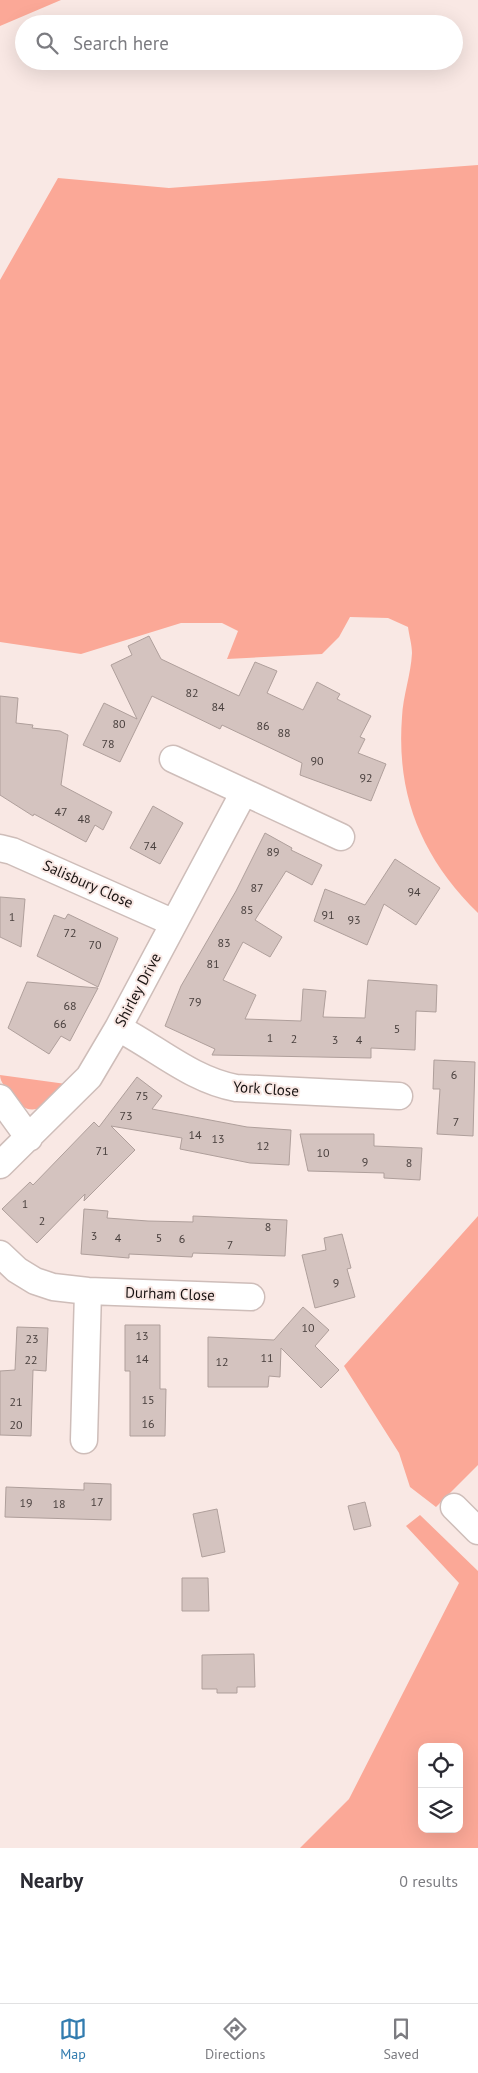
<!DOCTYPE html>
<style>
body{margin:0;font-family:"PT Sans",sans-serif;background:#f7f7f7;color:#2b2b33}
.controls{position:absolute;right:15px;bottom:15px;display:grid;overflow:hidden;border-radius:10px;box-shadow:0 5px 20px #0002}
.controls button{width:45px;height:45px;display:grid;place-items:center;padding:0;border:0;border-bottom:1px solid #e1e1e2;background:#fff;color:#2b2b33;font:25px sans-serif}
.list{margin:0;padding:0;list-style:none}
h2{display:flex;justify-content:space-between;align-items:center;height:65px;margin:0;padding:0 20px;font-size:21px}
h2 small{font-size:16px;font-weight:400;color:#7c7c81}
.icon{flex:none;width:28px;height:28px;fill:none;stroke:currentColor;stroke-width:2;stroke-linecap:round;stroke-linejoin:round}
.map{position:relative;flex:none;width:478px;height:1848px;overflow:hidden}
.search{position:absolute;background:#fff;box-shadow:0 5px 20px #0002;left:15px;right:15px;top:15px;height:55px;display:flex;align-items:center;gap:12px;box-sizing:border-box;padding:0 18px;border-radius:28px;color:#7c7c81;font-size:19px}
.sheet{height:155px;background:#fff}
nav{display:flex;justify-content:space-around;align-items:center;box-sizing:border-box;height:70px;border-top:1px solid #e1e1e2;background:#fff;font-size:14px;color:#7c7c81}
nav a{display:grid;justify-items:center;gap:2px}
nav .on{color:#327caf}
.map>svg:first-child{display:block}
.green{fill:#fba897;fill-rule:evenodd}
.building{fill:#d4c3bf;stroke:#af9f9b}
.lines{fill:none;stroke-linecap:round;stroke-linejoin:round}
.minor-casing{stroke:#cebdb9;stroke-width:29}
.minor{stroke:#fff;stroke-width:26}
.labels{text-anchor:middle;stroke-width:4;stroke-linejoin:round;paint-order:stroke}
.number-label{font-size:12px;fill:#483f3d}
.street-label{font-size:15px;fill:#191312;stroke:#f9e8e4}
</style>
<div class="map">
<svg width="478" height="1848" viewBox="0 0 478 1848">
<rect width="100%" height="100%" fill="#f9e8e4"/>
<!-- green -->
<path class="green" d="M0 0H61L0 26Z
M478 165V913C422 858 396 796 402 717 403 696 411 674 412 653 412 645 409 635 408 627L388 618 350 617 339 637 322 654 227 659 238 631 222 623H181L81 654 0 642V280L58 178 169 188Z
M0 1075 66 1084C48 1103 32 1125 11 1094 7 1088 0 1083 0 1075Z
M478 1216V1465L436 1507 410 1487 399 1453 344 1366Z
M420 1515 478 1571V1848H300L349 1799 459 1583 406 1526ZM422 1747H459V1829H422Z"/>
<!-- building -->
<path class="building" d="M149 636 161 659 239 696 255 662 277 671 267 693 303 710 317 682 340 694 337 699 371 716 360 737 365 739 358 753 386 764 371 801 300 775 302 763 222 725 220 729 152 696 120 762 83 745 104 703 137 719 111 665 132 655 128 646Z
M0 696 18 698 16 723 33 725 32 728 60 731 68 735 61 785 112 812 103 830 95 825 86 842 34 814 33 816 0 795Z
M153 806 183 823 160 864 130 848Z
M265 833 292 848 291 850 322 865 312 885 286 871 255 920 282 937 270 957 243 942 223 980 256 995 245 1019 301 1021 303 989 326 991 323 1017 365 1018 368 980 437 985 436 1012 416 1011 415 1050 371 1048V1058L212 1055 215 1049 165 1026 181 986 236 891Z
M395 859 440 888 416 925 384 904 367 945 314 921 325 889 365 905Z
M0 897 25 899 21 947 0 937Z
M68 914 118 938 98 987 37 956 54 915 65 919Z
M27 982 98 988 70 1041 61 1036 49 1054 8 1028Z
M434 1060 475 1062 473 1136 437 1134 440 1089H433Z
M137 1077 162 1096 152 1109 247 1127 291 1130 289 1165 250 1163 180 1149 182 1138 111 1126 135 1150 84 1201 85 1194 37 1243 2 1209 30 1182 33 1185 94 1122 99 1127Z
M300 1134H374V1146L422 1148 420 1180 384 1178V1173L308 1171Z
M84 1209 108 1211 107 1218 148 1221 193 1222V1216L287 1220 285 1256 193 1253 192 1257 129 1254V1258L81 1254Z
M342 1234 351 1268 347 1269 355 1297 315 1308 302 1255 326 1250 324 1238Z
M303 1307 329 1330 315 1346 339 1370 321 1388 281 1348 280 1377 269 1376 268 1387H208V1337L274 1340Z
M125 1325H160V1389H166L165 1436H130V1371H125Z
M17 1327 48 1328 46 1371 33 1370 31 1436 0 1435V1371L15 1370Z
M84 1483 111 1484V1520L5 1517 6 1487 84 1490Z
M365 1502 371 1526 354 1530 348 1506Z
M217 1509 225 1552 202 1557 193 1514Z
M182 1578H208L209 1611H182Z
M254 1654 255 1687H237V1693H217V1689H202V1655Z"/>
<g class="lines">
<!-- minor casing -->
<g class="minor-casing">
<path id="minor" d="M173 759 341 837
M0 848 12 851 174 923
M118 1028C157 1048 192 1080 236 1088L399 1096
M0 1098 29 1138
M0 1165 89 1077 118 1028 244 792
M0 1254 17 1270 35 1281 53 1287 88 1291 251 1297
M84 1440 88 1291
M454 1507 478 1531"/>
</g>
<!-- minor -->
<use href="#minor" class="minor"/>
</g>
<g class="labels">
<!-- number labels -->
<g class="number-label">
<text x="192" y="697">82</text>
<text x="218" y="711">84</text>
<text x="119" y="728">80</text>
<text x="263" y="730">86</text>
<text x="284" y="737">88</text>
<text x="108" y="748">78</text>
<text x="317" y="765">90</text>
<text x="366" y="782">92</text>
<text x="61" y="816">47</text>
<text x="84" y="823">48</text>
<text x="150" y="850">74</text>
<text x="273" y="856">89</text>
<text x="257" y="892">87</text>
<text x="414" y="896">94</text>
<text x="247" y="914">85</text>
<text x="328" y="919">91</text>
<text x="12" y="921">1</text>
<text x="354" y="924">93</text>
<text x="70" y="937">72</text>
<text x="224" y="947">83</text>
<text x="95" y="949">70</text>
<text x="213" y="968">81</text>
<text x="195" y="1006">79</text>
<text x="70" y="1010">68</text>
<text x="60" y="1028">66</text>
<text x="397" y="1033">5</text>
<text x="270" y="1042">1</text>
<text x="294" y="1043">2</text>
<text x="335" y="1044">3</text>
<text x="359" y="1044">4</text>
<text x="454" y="1079">6</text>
<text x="142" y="1100">75</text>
<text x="126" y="1120">73</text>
<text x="456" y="1126">7</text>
<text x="195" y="1139">14</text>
<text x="218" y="1143">13</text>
<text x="263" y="1150">12</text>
<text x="102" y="1155">71</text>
<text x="323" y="1157">10</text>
<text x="365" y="1166">9</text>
<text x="409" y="1167">8</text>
<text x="25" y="1208">1</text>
<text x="42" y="1225">2</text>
<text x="268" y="1231">8</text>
<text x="94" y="1240">3</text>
<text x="118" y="1242">4</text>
<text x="159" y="1242">5</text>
<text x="182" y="1243">6</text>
<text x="230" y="1249">7</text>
<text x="336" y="1287">9</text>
<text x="308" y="1332">10</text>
<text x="142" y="1340">13</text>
<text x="32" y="1343">23</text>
<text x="267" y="1362">11</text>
<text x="142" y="1363">14</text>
<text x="31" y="1364">22</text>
<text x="222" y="1366">12</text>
<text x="148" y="1404">15</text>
<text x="16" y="1406">21</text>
<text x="148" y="1428">16</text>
<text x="16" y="1429">20</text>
<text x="97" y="1506">17</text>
<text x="26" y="1507">19</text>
<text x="59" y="1508">18</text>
</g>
<!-- street labels -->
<g class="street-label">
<text transform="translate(88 884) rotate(24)" y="5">Salisbury Close</text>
<text transform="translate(138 990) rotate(-62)" y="5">Shirley Drive</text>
<text transform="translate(266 1089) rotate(4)" y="5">York Close</text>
<text transform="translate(170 1294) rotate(2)" y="5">Durham Close</text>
</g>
</g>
</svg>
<div class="controls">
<button><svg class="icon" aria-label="locate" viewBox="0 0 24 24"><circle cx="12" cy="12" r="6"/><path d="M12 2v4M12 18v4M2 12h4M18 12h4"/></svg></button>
<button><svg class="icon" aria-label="layers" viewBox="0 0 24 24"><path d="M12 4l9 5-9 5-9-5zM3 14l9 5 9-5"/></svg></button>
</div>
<div class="search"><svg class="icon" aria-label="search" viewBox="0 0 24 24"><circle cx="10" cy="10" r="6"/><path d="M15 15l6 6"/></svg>Search here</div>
</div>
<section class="sheet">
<h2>Nearby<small>0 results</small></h2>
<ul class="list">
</ul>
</section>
<nav>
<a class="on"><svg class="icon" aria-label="map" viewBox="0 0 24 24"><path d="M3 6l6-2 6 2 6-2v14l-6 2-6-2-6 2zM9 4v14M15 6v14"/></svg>Map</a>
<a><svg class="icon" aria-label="directions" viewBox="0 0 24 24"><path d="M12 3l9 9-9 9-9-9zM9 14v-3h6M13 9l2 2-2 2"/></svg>Directions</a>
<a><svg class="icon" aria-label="saved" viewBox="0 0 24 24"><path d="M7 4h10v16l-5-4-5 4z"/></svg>Saved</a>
</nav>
